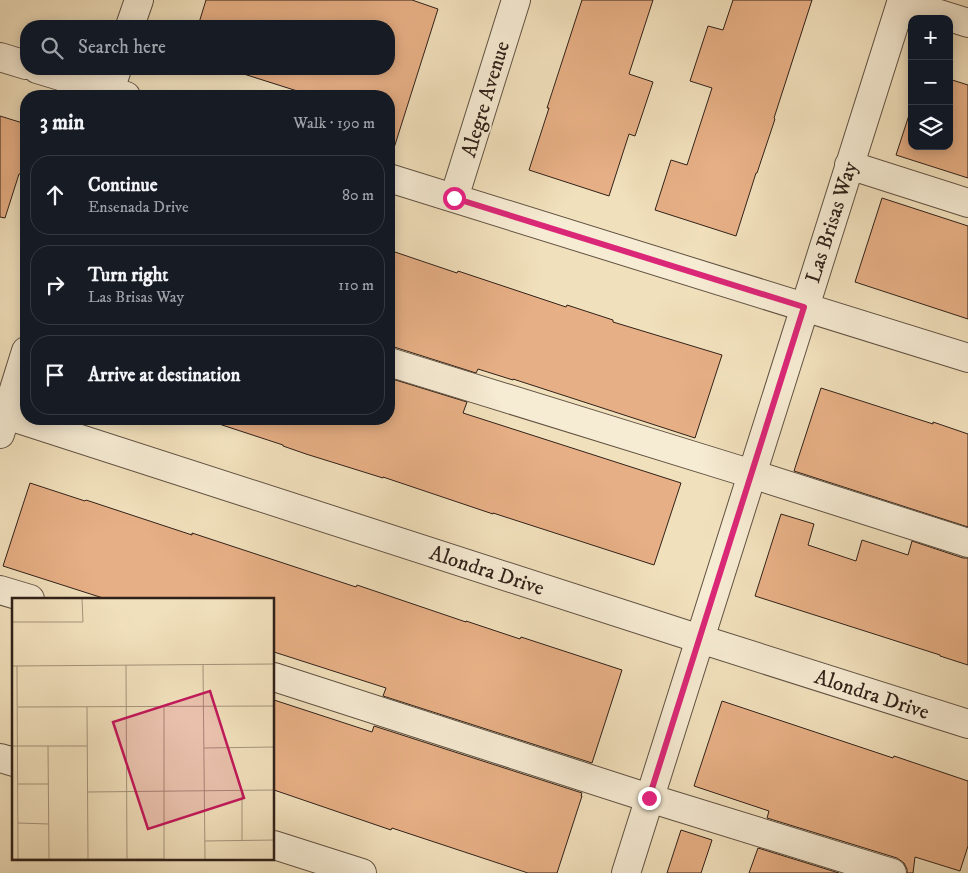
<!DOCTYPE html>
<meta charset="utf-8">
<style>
body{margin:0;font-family:"IM FELL DW Pica",serif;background:#20242c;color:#f1f3f6}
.controls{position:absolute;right:15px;top:15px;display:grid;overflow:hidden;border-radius:10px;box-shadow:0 2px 12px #0003}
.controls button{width:45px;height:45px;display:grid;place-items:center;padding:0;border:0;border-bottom:1px solid #363941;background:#171b24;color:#f1f3f6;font:25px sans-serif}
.stop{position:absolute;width:15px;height:15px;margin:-11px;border:4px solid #db2777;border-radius:50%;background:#fff}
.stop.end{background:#db2777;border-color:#fff;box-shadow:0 1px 5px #0008}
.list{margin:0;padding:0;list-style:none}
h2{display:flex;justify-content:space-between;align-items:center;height:65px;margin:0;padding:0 20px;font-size:21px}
h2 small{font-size:16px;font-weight:400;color:#9ea1a6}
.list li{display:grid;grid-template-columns:32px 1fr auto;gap:15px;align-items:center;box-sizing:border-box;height:80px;margin:0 10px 10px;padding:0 10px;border:1px solid #363941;border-radius:20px}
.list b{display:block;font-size:19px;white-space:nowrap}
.list p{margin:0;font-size:16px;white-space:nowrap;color:#9ea1a6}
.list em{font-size:16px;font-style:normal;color:#9ea1a6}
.icon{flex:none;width:28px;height:28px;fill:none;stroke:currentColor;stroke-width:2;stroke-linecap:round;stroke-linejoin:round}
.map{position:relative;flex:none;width:968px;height:873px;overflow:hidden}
.search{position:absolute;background:#171b24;box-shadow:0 2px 12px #0003;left:20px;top:20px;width:375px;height:55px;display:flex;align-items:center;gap:12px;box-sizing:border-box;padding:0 18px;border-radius:20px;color:#9ea1a6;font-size:19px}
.panel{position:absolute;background:#171b24;box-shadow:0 2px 12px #0003;left:20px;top:90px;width:375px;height:335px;border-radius:20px}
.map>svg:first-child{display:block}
.building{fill:#e7af85;stroke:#302119}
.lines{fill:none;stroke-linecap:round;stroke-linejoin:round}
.minor-casing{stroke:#605142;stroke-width:30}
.minor{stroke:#f6ebd3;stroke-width:28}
.route{stroke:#db2777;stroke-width:6}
.labels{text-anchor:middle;stroke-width:4;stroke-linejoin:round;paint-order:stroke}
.street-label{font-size:21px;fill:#302119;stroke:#f6ebd3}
.inset-road{fill:none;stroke:#a4947b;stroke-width:1}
.view{fill:#c2185b;fill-opacity:0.15;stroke:#c2185b;stroke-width:2.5}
.inset-edge{fill:none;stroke:#302119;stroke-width:2.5}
</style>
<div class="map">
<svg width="968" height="873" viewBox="0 0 968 873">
<rect width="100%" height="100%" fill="#f1e0bc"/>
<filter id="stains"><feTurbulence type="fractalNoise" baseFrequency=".004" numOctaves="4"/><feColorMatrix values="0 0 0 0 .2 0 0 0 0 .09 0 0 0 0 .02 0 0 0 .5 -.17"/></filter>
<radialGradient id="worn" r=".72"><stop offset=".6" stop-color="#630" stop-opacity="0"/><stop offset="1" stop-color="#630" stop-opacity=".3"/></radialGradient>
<!-- building -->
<path class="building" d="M206 0H412L438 9 394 148 389 147V96H313L228 69H389V26H198Z
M582 0H653L629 74 653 82 635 136 629 134 609 196 529 170 549 108H547Z
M733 0H812L774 118 775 119 757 173H756L736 236 655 210 671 160 687 165 712 88 690 81 708 26 723 30Z
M949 79 968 85V178L896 155 912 106V146H949Z
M0 116 26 124V158L21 174H19L5 218 0 217Z
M882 198 968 226V319L855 282Z
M389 250 457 273 458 271 566 307 567 305 613 320V322L722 355 695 438 513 379V380L478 369 476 373 394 347H389Z
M389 378 467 402 463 413 681 483 654 565 493 513V514L383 477V478L306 454 283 446V445L219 424V419H389Z
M821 388 933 424V422L968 434V527L794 471Z
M30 483 85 501 86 500 192 535V533L356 587 357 585 466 622V621L520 639 521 637 622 670 592 763 383 696 386 688 274 652V599H106L3 566Z
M781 514 814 524 808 545 856 561 862 540 908 555 912 541 963 558H968V665L940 656V655L755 596Z
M274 700 372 732 374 726 582 793 581 796H582L557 873H528L392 828 391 830 274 790Z
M722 701 893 758 894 756 968 781V846L960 871 915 857 913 873H907V869L904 863 897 858 767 818 769 811 694 786Z
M681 830 712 840 701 873H667Z
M758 848 839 873H749Z"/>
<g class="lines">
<!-- minor casing -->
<g class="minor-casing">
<path id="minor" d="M901 2 968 23
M130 26 139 0
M0 57 26 65
M37 69 126 96
M108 96 117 69
M849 165 968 203
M389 178 968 358
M454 198 516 0
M389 362 752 474 968 543
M6 415 700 639 968 724
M0 434 26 351
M0 590 30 599
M274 677 649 798 892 873
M0 758 14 762
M274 845 362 873
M626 873 902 0"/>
</g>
<!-- minor -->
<use href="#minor" class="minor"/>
</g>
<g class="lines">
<!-- route -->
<path class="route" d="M454 198 804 307 649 798"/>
</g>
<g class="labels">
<!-- street labels -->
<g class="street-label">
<text transform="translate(485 99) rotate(-73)" y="7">Alegre Avenue</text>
<text transform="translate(831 222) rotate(-72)" y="7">Las Brisas Way</text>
<text transform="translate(487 570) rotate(18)" y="7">Alondra Drive</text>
<text transform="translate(872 694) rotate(18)" y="7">Alondra Drive</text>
</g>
</g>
<!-- overview -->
<g transform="translate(12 598)">
<rect width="262" height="262" fill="#f1e0bc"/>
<path class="inset-road" d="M0 24H71L70 0M114 67 115 261M191 67 193 261M0 68 263 66M5 68 6 261M6 109 263 108M75 109 76 261M0 148H75M36 148 37 261M192 150 263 149M6 186H37M230 192V242M75 194 263 192M6 225 37 226M193 243 263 242M0 261H152V108"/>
<path class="view" d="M198 93 232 200 136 231 101 124Z"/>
<rect width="262" height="262" class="inset-edge"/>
</g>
<rect width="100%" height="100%" filter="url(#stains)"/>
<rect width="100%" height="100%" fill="url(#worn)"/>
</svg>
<div class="controls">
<button>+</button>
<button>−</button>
<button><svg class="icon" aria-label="layers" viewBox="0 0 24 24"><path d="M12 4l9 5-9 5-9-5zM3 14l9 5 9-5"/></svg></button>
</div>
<div class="stop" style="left:454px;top:198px"></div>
<div class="stop end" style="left:649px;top:798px"></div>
<div class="search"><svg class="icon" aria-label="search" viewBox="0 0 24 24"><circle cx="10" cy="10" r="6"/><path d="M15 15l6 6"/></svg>Search here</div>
<section class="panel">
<h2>3 min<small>Walk · 190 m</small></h2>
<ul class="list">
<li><svg class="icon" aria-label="ahead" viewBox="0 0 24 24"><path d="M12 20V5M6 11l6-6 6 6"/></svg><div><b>Continue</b><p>Ensenada Drive</p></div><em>80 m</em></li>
<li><svg class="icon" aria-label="right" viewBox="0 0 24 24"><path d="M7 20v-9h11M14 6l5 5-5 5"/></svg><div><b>Turn right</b><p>Las Brisas Way</p></div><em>110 m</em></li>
<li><svg class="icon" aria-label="arrive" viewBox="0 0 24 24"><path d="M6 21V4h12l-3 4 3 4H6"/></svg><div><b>Arrive at destination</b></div></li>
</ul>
</section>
</div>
